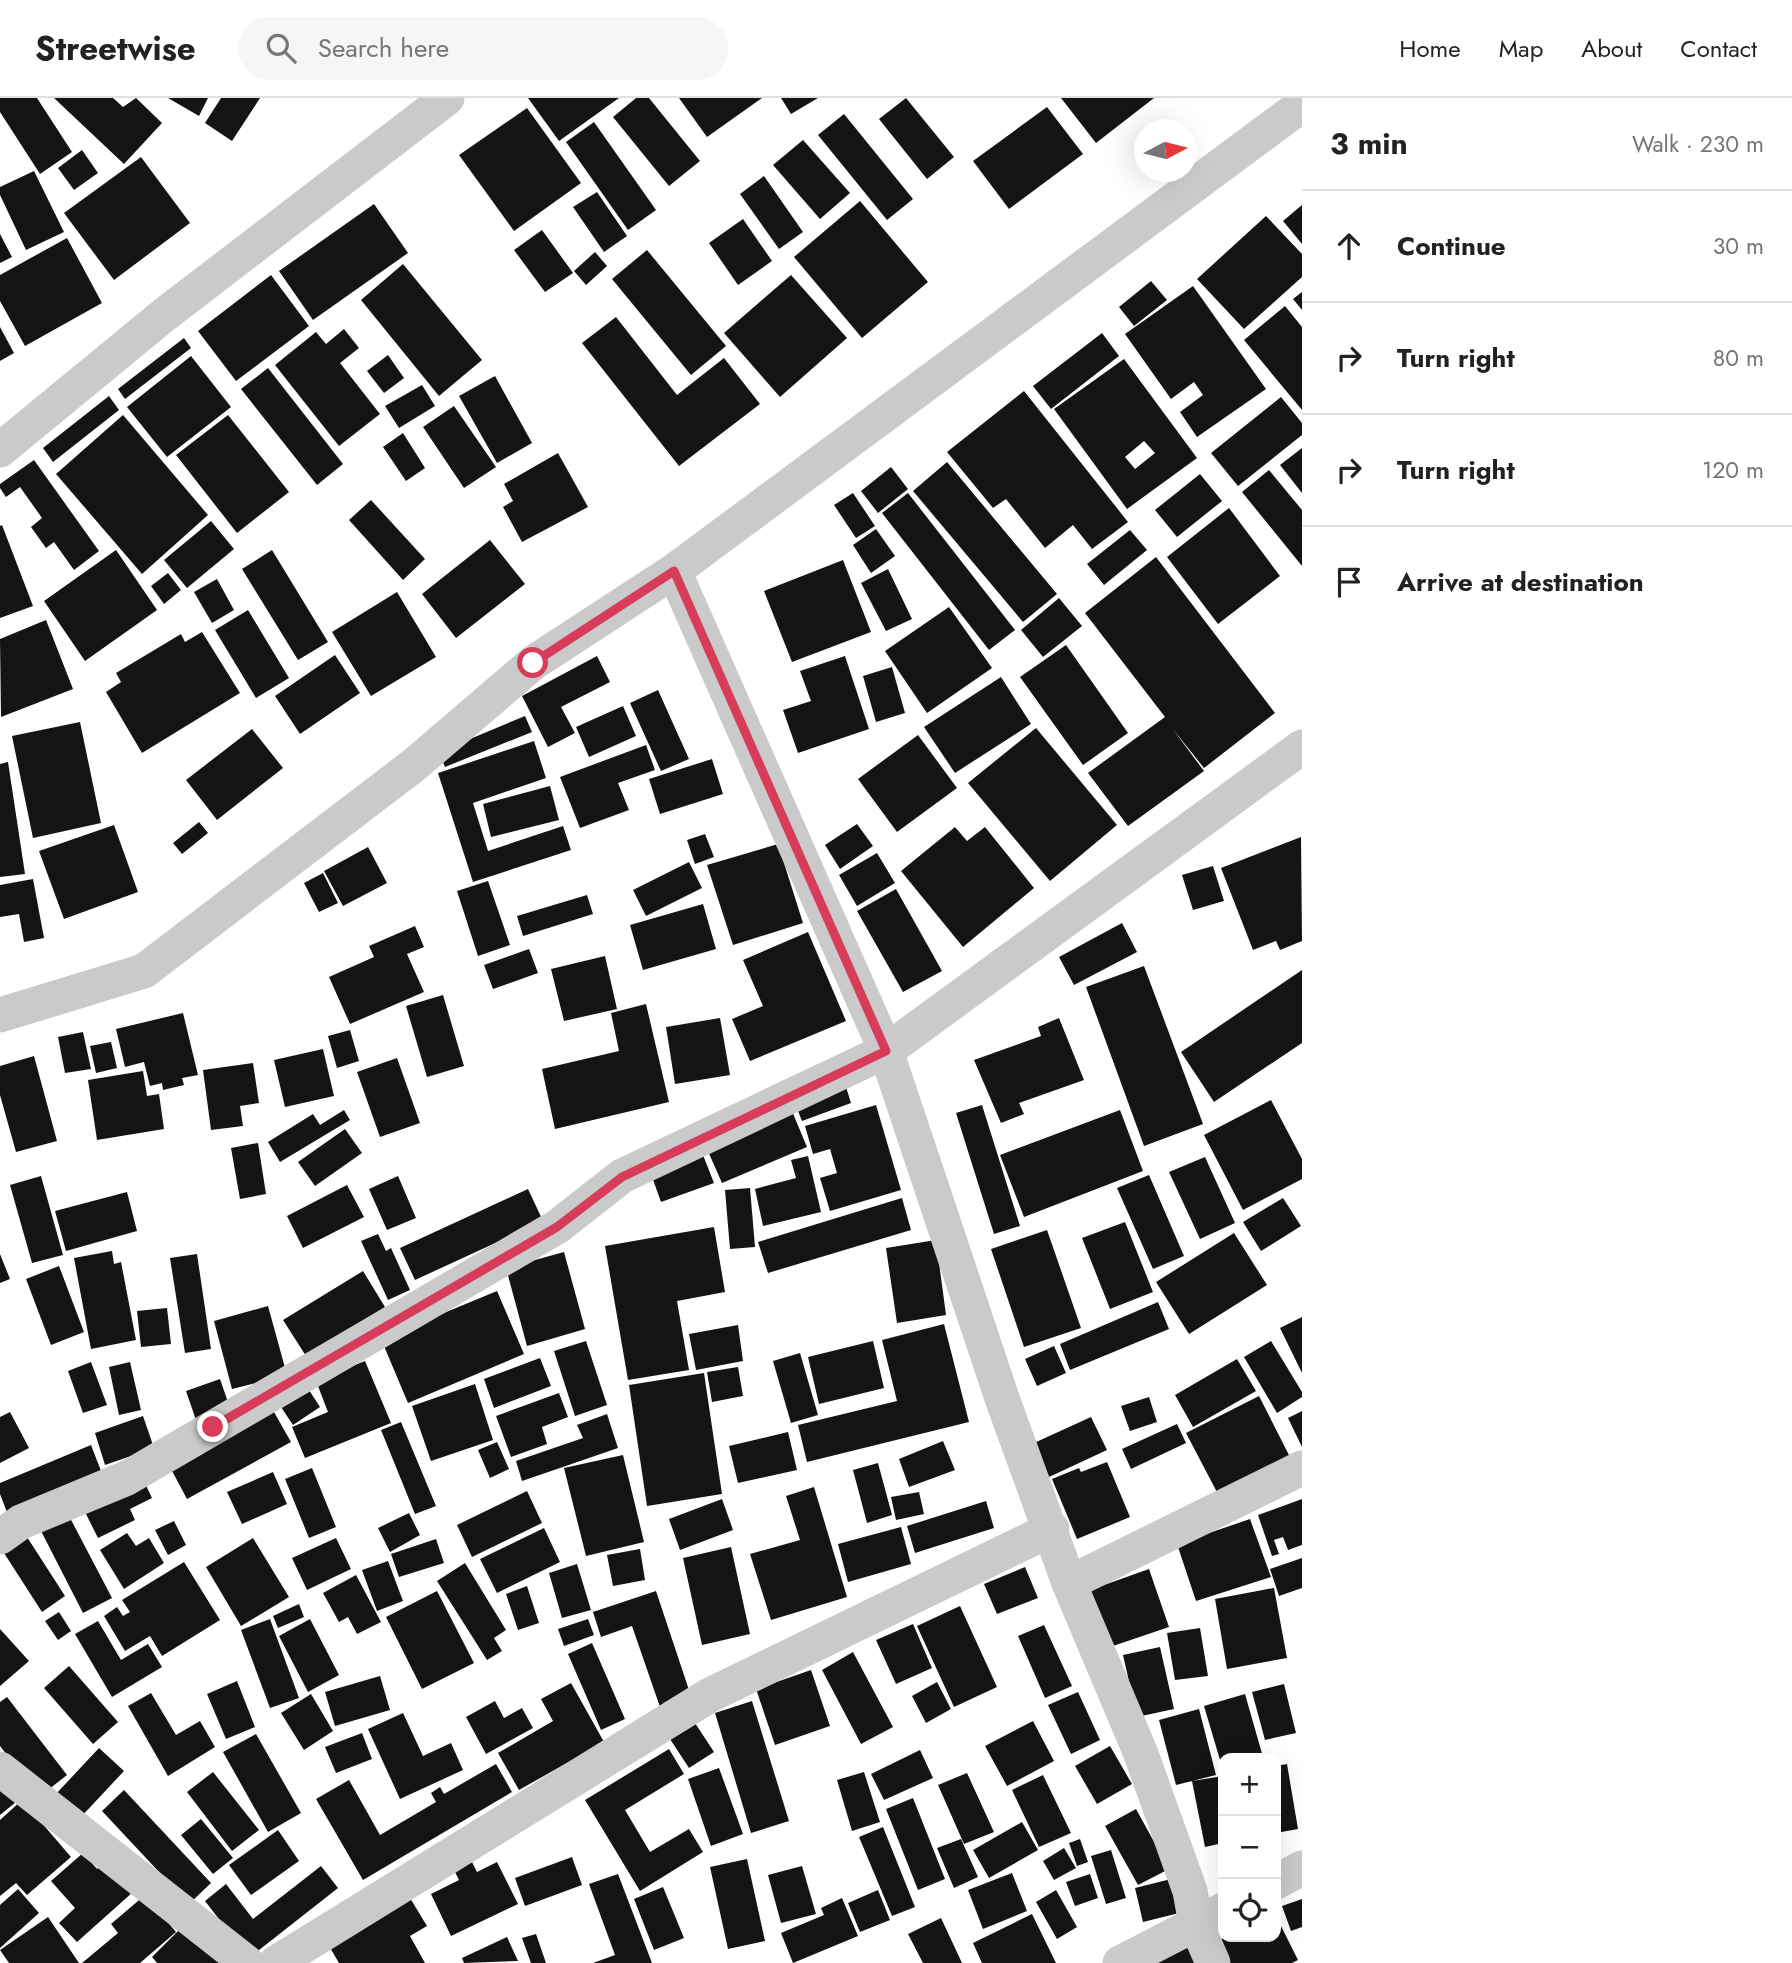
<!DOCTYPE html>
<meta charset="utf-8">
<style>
body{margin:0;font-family:Jost,sans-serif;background:#f6f6f6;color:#222}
.controls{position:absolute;right:21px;bottom:21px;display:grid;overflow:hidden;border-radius:14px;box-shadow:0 7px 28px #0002}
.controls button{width:63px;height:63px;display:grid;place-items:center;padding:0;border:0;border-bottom:2px solid #e0e0e0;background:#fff;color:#222;font:35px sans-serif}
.compass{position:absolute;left:1134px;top:21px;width:63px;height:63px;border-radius:50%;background:#fff;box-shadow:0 7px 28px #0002;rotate:83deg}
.stop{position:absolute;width:21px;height:21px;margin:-16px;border:5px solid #d73c5b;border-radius:50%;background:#fff}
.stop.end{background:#d73c5b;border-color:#fff;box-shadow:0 2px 7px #0008}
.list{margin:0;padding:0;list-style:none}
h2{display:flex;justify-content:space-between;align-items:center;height:91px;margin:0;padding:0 28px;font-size:30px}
h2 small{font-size:23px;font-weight:400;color:#767676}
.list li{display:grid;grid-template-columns:46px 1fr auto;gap:21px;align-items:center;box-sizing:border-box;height:112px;padding:0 28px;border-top:2px solid #e0e0e0}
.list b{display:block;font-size:26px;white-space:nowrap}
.list em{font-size:23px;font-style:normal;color:#767676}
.icon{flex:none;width:38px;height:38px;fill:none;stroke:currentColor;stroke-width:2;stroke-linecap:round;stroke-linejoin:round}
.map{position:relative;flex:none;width:1302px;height:1865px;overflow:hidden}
header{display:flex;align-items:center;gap:42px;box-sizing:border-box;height:98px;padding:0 35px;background:#fff;border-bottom:2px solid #e0e0e0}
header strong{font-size:33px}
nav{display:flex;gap:38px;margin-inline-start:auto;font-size:24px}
.search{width:490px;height:63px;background:#f6f6f6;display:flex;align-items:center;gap:18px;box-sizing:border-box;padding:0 24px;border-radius:38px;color:#767676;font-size:26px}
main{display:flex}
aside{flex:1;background:#fff}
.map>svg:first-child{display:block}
.building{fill:#141414;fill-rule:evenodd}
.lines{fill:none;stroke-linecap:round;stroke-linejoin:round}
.minor{stroke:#cacaca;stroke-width:35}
.route{stroke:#d73c5b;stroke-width:9}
</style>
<header>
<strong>Streetwise</strong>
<div class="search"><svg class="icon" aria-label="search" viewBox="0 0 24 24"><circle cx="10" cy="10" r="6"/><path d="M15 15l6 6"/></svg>Search here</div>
<nav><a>Home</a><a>Map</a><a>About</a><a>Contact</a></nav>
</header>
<main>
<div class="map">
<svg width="1302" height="1865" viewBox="0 0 1302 1865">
<rect width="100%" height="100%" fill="#fff"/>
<!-- building -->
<path class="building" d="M0 0H37L72 54 40 76 0 14Z
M54 0H113L123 9 136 0 162 25 124 66Z
M168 0H208L199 18Z
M221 0H260L232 43 205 25Z
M528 0H619L559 43Z
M636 0H649L700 63 669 88 613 19Z
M679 0H762L707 39Z
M781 0H818L791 16Z
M906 0 954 59 927 81 879 21Z
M1061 0H1154L1096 45Z
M1047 9 1083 56 1009 111 973 63Z
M527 10 581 85 514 133 459 57Z
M844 16 913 101 887 122 818 37Z
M594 24 656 112 628 132 566 44Z
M803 42 850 95 820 121 773 67Z
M82 52 98 75 74 92 58 70Z
M141 59 190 125 114 182 64 115Z
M34 73 64 134 26 152 0 97V89Z
M764 78 803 134 779 151 740 96Z
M597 94 627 138 604 154 573 109Z
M860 103 928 184 862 240 794 159Z
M374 106 408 155 313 222 279 173Z
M1302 107V146L1283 123Z
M1266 118 1302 156V179L1244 231 1197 181Z
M743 121 772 163 738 187 709 145Z
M542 132 573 175 545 194 514 152Z
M0 136 12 159 0 165Z
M67 140 102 205 25 248 0 203V177Z
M647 152 726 248 691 277 612 181Z
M595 154 607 168 586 187 574 173Z
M403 166 482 262 439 298 361 202Z
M271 177 309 228 236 283 198 233Z
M791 177 847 240 780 299 724 235Z
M1151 183 1167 202 1134 228 1119 209Z
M1193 188 1266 291 1197 339 1180 314 1203 297 1194 284 1171 301 1125 236Z
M1302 194V212L1293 201Z
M1285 208 1302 229V312L1244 242Z
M616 219 677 297 724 260 760 306 679 368 582 245Z
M0 229 14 255 0 263Z
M344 231 359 250 340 265 380 316 339 348 275 267 316 234 326 246Z
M1102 235 1119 258 1051 311 1033 288Z
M184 240 191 250 125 301 118 291Z
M388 257 404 280 384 295 367 273Z
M191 258 231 309 167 359 127 309Z
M1124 261 1197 360 1127 411 1054 311ZM1144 343 1155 355 1135 371 1125 359Z
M268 270 343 366 317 387 241 291Z
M495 278 532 345 497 365 459 298Z
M422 287 435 308 399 330 385 308Z
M1024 293 1128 424 1092 451 1073 427 1045 450 1006 401 993 410 947 354Z
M109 298 119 312 53 364 43 350Z
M1281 299 1302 325V337L1238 388 1211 355Z
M454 308 496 369 464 390 423 329Z
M123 317 208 417 142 476 56 376Z
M228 317 289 394 237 435 176 357Z
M403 335 425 370 406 383 383 349Z
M1302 350V395L1280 367Z
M558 355 588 409 522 444 503 409 513 403 504 386Z
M34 362 99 453 74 472 54 444 46 450 31 429 42 420 20 389 6 399 0 390V386Z
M947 364 1057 496 1023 524 913 393Z
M891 369 908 391 878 415 861 393Z
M1269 372 1302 412V468L1242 394Z
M1200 376 1222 403 1177 439 1155 412Z
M853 395 875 428 856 440 834 407Z
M908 395 1015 532 989 552 882 415Z
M371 402 425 461 403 482 349 422Z
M1229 410 1280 478 1218 526 1167 459Z
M211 423 234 451 187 490 164 462Z
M2 427 33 508 0 520V428Z
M876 431 895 458 871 475 853 447Z
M1130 432 1147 452 1104 487 1087 466Z
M490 442 525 486 456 540 422 496Z
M116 452 157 512 85 563 44 503Z
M272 452 328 544 298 562 242 471Z
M1156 459 1275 615 1204 670 1172 630 1204 673 1128 728 1088 675 1165 619 1085 515Z
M843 462 871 534 792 564 764 493Z
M888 471 912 521 886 533 861 485Z
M168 475 181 492 164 506 151 488Z
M217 481 234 512 212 525 194 494Z
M397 494 436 559 371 598 332 534Z
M1059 500 1082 528 1043 559 1021 532Z
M949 509 992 570 927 615 885 553Z
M248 512 289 580 256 600 215 532Z
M46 522 73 591 1 619 0 541Z
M202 534 240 595 142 655 106 594 121 584 116 575 181 536 185 544Z
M1066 547 1128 635 1083 667 1020 579Z
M335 557 360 595 300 636 275 598Z
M597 558 610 584 561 609 575 635 548 649 522 598Z
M845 558 869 631 798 655 783 612 811 603 800 573Z
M892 569 905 615 876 624 863 578Z
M1001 579 1031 626 955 675 924 629Z
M658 592 689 661 661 673 630 605Z
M623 608 636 638 589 659 576 629Z
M525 618 532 634 445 669 439 654Z
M80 624 101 725 33 740 12 638Z
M1036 630 1117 727 1050 783 968 685Z
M252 631 283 670 217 722 186 682Z
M918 637 957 690 897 734 858 681Z
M534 643 546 680 473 705 488 753 563 728 571 752 473 784 438 675Z
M646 647 655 672 618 685 629 712 580 730 560 679Z
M712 661 723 696 660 716 649 681Z
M8 664 25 776 0 779V666Z
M550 688 559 722 491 739 483 706Z
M199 724 208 735 182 756 173 745Z
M857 726 873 748 840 771 825 747Z
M114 727 138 794 64 821 39 753Z
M955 729 967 743 985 729 1034 790 963 849 901 773Z
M705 736 714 759 695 766 687 742Z
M1301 739 1302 843 1280 852 1276 843 1253 852 1221 770Z
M778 746 803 825 733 847 707 767Z
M368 749 387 785 343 808 324 773Z
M877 755 895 785 857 808 839 777Z
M689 764 702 790 646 818 633 792Z
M1213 768 1224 803 1193 812 1182 777Z
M323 775 338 805 319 814 304 785Z
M33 781 44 840 24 844 19 816 0 819V787Z
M488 783 510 847 478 858 457 793Z
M896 791 942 873 903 894 857 813Z
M587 797 593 816 523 838 517 818Z
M703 806 716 851 643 872 630 827Z
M1122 825 1137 854 1074 887 1059 859Z
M415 828 424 849 407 856 424 894 350 926 329 879 374 859 369 848Z
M808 834 846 923 750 963 732 921 763 908 743 862Z
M529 851 538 875 493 891 484 867Z
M605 858 617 911 564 923 551 871Z
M1144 868 1203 1026 1144 1048 1086 889Z
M1302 872V945L1214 1004 1181 954Z
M443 897 464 968 427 979 406 908Z
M646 906 669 1004 555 1031 542 971 619 953 611 915Z
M183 915 198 977 182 980 184 987 163 992 162 985 150 988 144 964 125 969 116 931Z
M720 920 730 977 675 986 666 929Z
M1059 920 1084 982 1019 1005 1024 1016 1001 1025 974 962 1041 938 1038 929Z
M350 932 359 963 337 970 328 938Z
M83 934 91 971 65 975 58 939Z
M111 944 117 970 96 975 90 948Z
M323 951 334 998 285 1009 274 962Z
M34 958 57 1043 16 1054 0 997V968Z
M397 960 420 1025 380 1039 357 974Z
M253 965 259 1005 240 1008 243 1028 211 1032 203 972Z
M143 973 147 998 159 996 164 1031 97 1042 88 982Z
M846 989 851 1005 802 1023 796 1008Z
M1271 1002 1302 1061V1081L1243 1112 1204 1037Z
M789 1006 807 1049 722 1085 703 1042Z
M876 1007 901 1092 830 1113 820 1080 837 1075 830 1051 813 1056 805 1028Z
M982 1007 1020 1128 994 1136 956 1015Z
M344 1012 350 1022 280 1064 268 1044 313 1016 320 1027Z
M1120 1012 1143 1073 1024 1119 1000 1057Z
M345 1031 362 1055 315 1088 298 1064Z
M258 1045 266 1096 240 1101 231 1050Z
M703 1057 714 1085 661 1104 651 1076Z
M808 1058 821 1114 763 1128 755 1091 796 1080 791 1062Z
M1205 1059 1235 1125 1200 1141 1169 1074Z
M1149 1077 1184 1158 1153 1171 1117 1090Z
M41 1078 63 1157 32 1165 10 1087Z
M398 1078 416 1120 387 1132 369 1091Z
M347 1087 364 1119 303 1150 287 1118Z
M750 1090 755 1149 730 1151 725 1092Z
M528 1091 543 1123 415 1182 400 1150Z
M127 1094 137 1133 66 1153 55 1113Z
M902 1100 911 1132 768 1175 758 1144Z
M1283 1100 1301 1128 1261 1153 1243 1124Z
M1125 1124 1153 1194 1110 1211 1082 1140Z
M714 1129 725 1194 677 1203 689 1272 628 1282 605 1148Z
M1047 1132 1081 1230 1024 1249 991 1151Z
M1234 1135 1267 1187 1189 1236 1156 1184Z
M378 1136 386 1153 391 1150 410 1192 388 1202 361 1143Z
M936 1142 946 1217 897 1225 886 1150Z
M112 1153 114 1166 121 1164 136 1242 91 1251 74 1160Z
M564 1154 585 1231 527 1248 506 1170Z
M0 1156 10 1181 0 1185Z
M197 1156 211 1251 185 1255 170 1160Z
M59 1168 84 1234 51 1247 26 1181Z
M363 1173 385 1209 306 1258 283 1222Z
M497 1193 524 1256 408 1305 381 1241Z
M1158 1204 1169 1231 1070 1272 1060 1246Z
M268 1208 287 1277 232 1291 214 1223Z
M167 1210 171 1246 141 1249 137 1213Z
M1302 1219V1275L1280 1230Z
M944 1226 969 1324 807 1364 798 1327 897 1303 882 1242Z
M738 1227 743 1263 696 1272 689 1236Z
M586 1243 607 1307 575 1318 554 1253Z
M873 1243 884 1290 819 1306 808 1259Z
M1271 1243 1302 1294V1299L1277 1315 1244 1259Z
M1054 1248 1066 1275 1037 1288 1025 1261Z
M800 1255 818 1317 791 1325 773 1263Z
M540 1260 551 1288 494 1310 484 1281Z
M1237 1261 1256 1293 1193 1329 1175 1297Z
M365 1263 391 1325 305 1360 292 1329 328 1314 316 1283Z
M91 1264 107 1307 83 1315 68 1273Z
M130 1264 141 1312 119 1317 109 1269Z
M738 1269 743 1298 712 1304 707 1274Z
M704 1275 722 1396 647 1408 629 1287Z
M220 1281 231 1313 197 1325 186 1293Z
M475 1286 493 1342 431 1363 412 1308Z
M309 1292 320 1309 293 1327 281 1309Z
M559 1295 568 1319 542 1329 547 1346 511 1359 496 1318Z
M1259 1298 1291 1361 1219 1398 1186 1335Z
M1149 1299 1157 1324 1130 1333 1121 1308Z
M1302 1313V1349L1288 1320Z
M10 1314 29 1350 0 1365V1319Z
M274 1314 291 1344 187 1401 171 1371Z
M607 1316 618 1350 522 1383 516 1363 583 1340 577 1327Z
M143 1318 154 1350 105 1367 95 1335Z
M1091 1319 1107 1352 1049 1379 1034 1345Z
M401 1324 436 1408 415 1416 381 1332Z
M1177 1326 1186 1345 1131 1371 1122 1351Z
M788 1334 797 1372 738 1385 729 1348Z
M943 1343 955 1372 909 1389 899 1361Z
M497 1344 509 1371 490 1380 478 1352Z
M91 1347 103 1378 8 1417 0 1396V1385Z
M623 1357 644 1444 586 1458 564 1370Z
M1107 1364 1130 1419 1077 1441 1052 1381 1079 1370 1081 1374Z
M878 1365 892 1417 867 1425 853 1372Z
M312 1370 336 1429 309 1440 285 1381Z
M273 1374 287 1406 242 1426 227 1394Z
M142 1379 152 1400 130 1411 135 1422 98 1440 82 1408Z
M814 1389 847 1499 771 1522 750 1456 800 1442 786 1398Z
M527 1393 542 1425 472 1459 457 1427Z
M919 1394 924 1416 896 1422 891 1399Z
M722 1401 733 1432 680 1452 669 1421Z
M1302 1401V1447L1288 1452 1283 1439 1274 1442 1279 1456 1272 1458 1258 1417Z
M986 1403 994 1430 915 1455 907 1428Z
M409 1415 420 1437 390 1454 378 1430Z
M68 1416 112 1500 83 1515 40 1431Z
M1250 1421 1271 1479 1196 1503 1177 1446Z
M174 1423 186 1447 168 1457 155 1432Z
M901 1429 911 1466 848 1484 838 1446Z
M544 1430 560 1464 497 1495 480 1461Z
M127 1435 136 1448 149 1440 164 1465 124 1491 100 1452Z
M27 1439 65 1498 42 1514 4 1455Z
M253 1440 289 1499 241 1528 206 1469Z
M336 1440 351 1471 307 1492 292 1460Z
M436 1441 444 1465 399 1479 391 1456Z
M731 1449 750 1536 702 1547 683 1460Z
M640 1451 645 1482 613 1488 607 1457Z
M1302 1460V1490L1279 1498 1270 1471Z
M388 1463 403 1503 377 1513 362 1472Z
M184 1464 220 1522 162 1558 150 1538 125 1553 104 1518 117 1509 123 1518 130 1514 122 1502Z
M465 1465 506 1532 494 1540 502 1553 487 1562 437 1483Z
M577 1466 591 1512 562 1520 549 1475Z
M1025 1469 1038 1500 997 1516 984 1486Z
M1149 1471 1169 1529 1110 1549 1090 1492Z
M356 1477 381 1524 357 1536 348 1519 339 1524 323 1495Z
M527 1488 539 1525 518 1532 506 1496Z
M1274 1490 1287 1560 1227 1571 1215 1501Z
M437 1493 474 1565 422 1591 386 1519Z
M656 1493 691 1598 660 1609 632 1528 601 1539 593 1514Z
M299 1506 304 1519 278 1530 273 1518Z
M960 1508 997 1589 954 1609 917 1528Z
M59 1514 71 1533 58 1542 45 1523Z
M270 1521 299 1600 270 1610 241 1532Z
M310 1521 339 1577 308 1594 279 1538Z
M588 1521 594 1537 564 1548 558 1531Z
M98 1523 121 1562 148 1546 162 1569 112 1599 75 1536Z
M913 1526 932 1570 896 1586 876 1542Z
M1044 1527 1072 1588 1045 1600 1018 1538Z
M1200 1530 1208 1578 1175 1582 1167 1535Z
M0 1531 29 1563 0 1588Z
M592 1545 625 1621 601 1632 568 1556Z
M1160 1549 1174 1611 1137 1619 1123 1557Z
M853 1554 893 1629 861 1646 822 1572Z
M69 1568 118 1624 93 1646 44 1590Z
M811 1572 830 1628 775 1647 756 1591Z
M380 1578 390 1612 335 1628 325 1594Z
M237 1583 255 1629 226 1641 207 1596Z
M937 1584 951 1611 926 1625 912 1598Z
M571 1585 604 1644 519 1692 498 1655 553 1623 541 1601Z
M1284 1586 1296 1635 1265 1642 1252 1594Z
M1078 1594 1100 1642 1071 1656 1048 1607Z
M151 1595 176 1637 200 1623 215 1649 168 1678 128 1608Z
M311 1596 333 1633 304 1652 281 1615Z
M1245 1596 1263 1659 1223 1660V1672L1204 1608Z
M7 1599 67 1677 39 1699 0 1648V1604Z
M495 1603 504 1620 522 1610 533 1630 486 1656 466 1619Z
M752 1603 789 1723 751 1735 715 1615Z
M1199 1611 1216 1677 1176 1687 1159 1622Z
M403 1615 423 1658 451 1645 463 1672 400 1701 368 1631Z
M1033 1623 1054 1663 1007 1688 985 1648Z
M695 1625 714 1654 689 1670 670 1641Z
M362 1635 372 1661 336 1675 325 1649Z
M256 1636 301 1715 268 1734 223 1654Z
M1110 1648 1132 1686 1097 1706 1075 1668Z
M99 1650 124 1673 80 1720 55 1697Z
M669 1651 684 1676 625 1712 650 1754 689 1731 703 1754 640 1793 585 1702Z
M920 1652 933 1680 884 1702 871 1676Z
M496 1666 512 1694 363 1782 316 1701 349 1682 380 1737 436 1704 431 1695 440 1689 444 1696Z
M1287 1666 1298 1731 1276 1735V1668Z
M719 1670 743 1736 711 1748 688 1681Z
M213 1674 259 1732 232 1753 187 1694Z
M864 1674 880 1724 852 1733 837 1682Z
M967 1675 994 1734 964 1746 938 1687Z
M1043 1677 1071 1735 1039 1749 1012 1692Z
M1223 1678V1745L1205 1749 1192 1683Z
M0 1685 16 1704 0 1717Z
M124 1692 211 1785 189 1806 102 1713Z
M913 1700 945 1781 918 1792 886 1711Z
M22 1702 71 1759 27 1797 16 1785 0 1798V1722Z
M1136 1711 1169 1771 1138 1787 1105 1728Z
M201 1721 233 1760 213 1776 181 1737Z
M1022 1724 1038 1752 989 1780 973 1752Z
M883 1729 915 1809 892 1818 859 1739Z
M278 1732 299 1763 251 1797 229 1767Z
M961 1741 978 1779 954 1790 937 1750Z
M1080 1741 1088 1764 1077 1768 1069 1745Z
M1064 1750 1076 1770 1054 1782 1043 1763Z
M1111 1752 1126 1800 1106 1806 1091 1758Z
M83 1755 97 1771 105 1762 133 1794 77 1844 59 1825 75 1810 51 1783Z
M572 1759 582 1787 525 1808 515 1780Z
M747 1761 765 1843 728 1851 710 1769Z
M472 1764 477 1774 497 1764 518 1806 451 1838 431 1796 459 1782 454 1772Z
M321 1768 338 1790 249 1860 205 1803 226 1786 253 1821Z
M802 1768 816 1816 781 1825 768 1777Z
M1012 1775 1027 1813 983 1831 968 1792Z
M618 1776 652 1865H593L615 1857 589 1786Z
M1090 1776 1098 1800 1075 1808 1066 1784Z
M1171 1781 1179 1815 1143 1824 1135 1790Z
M663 1789 684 1840 654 1852 634 1801Z
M18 1791 39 1815 0 1850V1807Z
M878 1792 890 1822 860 1834 848 1805Z
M1056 1792 1077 1829 1057 1841 1036 1804Z
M145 1797 176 1834 140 1865H82L118 1835 111 1826Z
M410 1800 427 1828 410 1838 425 1865H339L329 1848Z
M842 1800 858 1838 793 1865 781 1835 824 1817 821 1810Z
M1302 1801V1829L1291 1833 1282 1808Z
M1032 1816 1056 1865H982L973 1845Z
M1276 1818 1298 1862 1292 1865H1221L1211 1846 1226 1839H1276Z
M48 1819 79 1865H9L0 1852Z
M941 1820 962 1865H923L908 1836Z
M184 1827 221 1865H157L152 1859Z
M536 1836 546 1865H531L522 1840Z
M507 1839 518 1863 464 1865 462 1860Z
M1189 1846 1198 1865H1151Z"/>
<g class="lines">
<!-- minor -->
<path class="minor" d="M0 352 164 217 447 0
M674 473 886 953 1003 1303 1069 1485 1141 1656 1190 1793 1196 1826 1213 1865
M0 917 144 873 414 667 533 565 674 473 1302 7
M0 1439 21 1424 127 1380 557 1129 622 1078 886 953 1302 649
M1069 1485 1302 1370
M0 1671 247 1865
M1276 1784 1302 1770
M276 1865 710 1597 1052 1431
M1120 1865 1223 1812"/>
</g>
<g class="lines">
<!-- route -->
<path class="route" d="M213 1329 557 1129 622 1079 886 953 674 473 533 565"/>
</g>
</svg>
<div class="controls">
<button>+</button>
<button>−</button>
<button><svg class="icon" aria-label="locate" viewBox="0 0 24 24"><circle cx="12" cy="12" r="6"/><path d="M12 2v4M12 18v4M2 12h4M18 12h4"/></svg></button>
</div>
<svg class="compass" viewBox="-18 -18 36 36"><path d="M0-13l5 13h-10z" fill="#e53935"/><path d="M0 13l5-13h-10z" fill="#767676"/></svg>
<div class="stop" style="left:533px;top:565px"></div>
<div class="stop end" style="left:213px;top:1329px"></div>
</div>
<aside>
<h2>3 min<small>Walk · 230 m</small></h2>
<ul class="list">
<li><svg class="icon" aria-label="ahead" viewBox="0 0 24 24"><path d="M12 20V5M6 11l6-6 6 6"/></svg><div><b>Continue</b></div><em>30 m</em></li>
<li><svg class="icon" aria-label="right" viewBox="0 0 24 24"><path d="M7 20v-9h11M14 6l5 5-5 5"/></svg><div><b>Turn right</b></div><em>80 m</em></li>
<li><svg class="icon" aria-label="right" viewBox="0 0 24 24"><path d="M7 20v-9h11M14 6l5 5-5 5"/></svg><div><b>Turn right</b></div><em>120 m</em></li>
<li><svg class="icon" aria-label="arrive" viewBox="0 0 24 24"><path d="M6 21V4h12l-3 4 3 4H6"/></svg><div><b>Arrive at destination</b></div></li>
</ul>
</aside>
</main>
